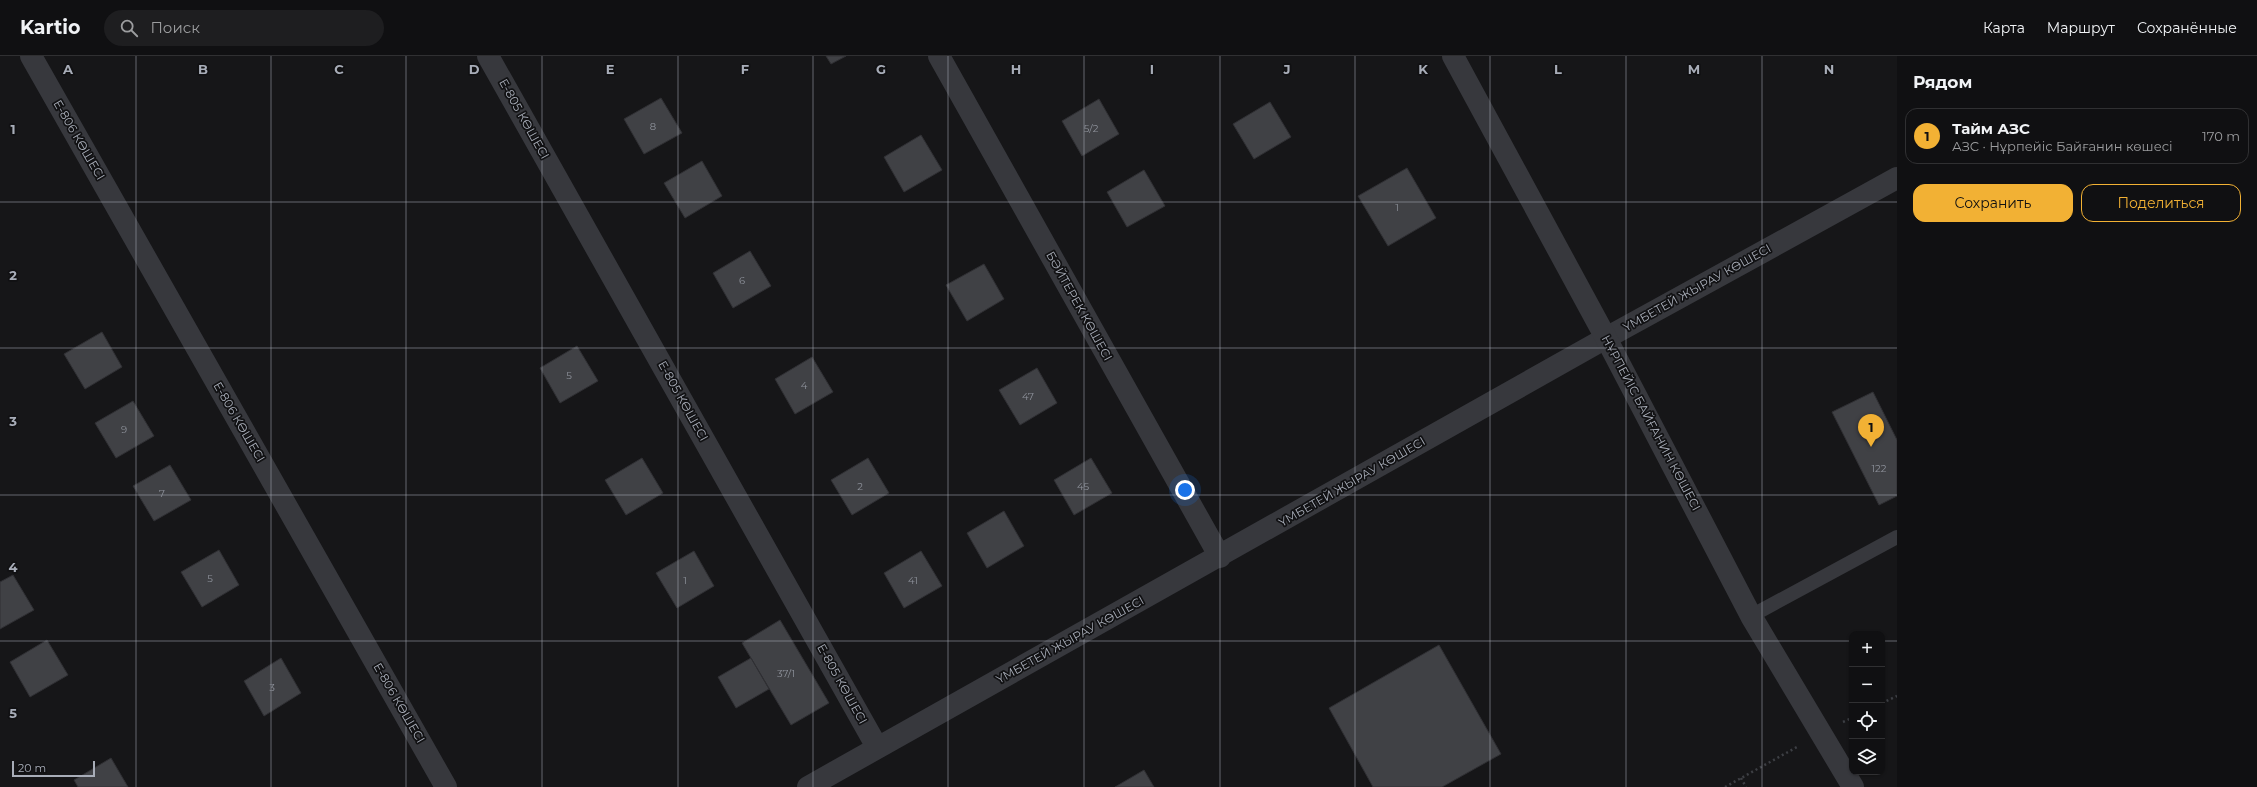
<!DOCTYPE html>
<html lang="ru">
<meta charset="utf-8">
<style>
body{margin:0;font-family:Montserrat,sans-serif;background:#1e1e20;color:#f1f3f6}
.controls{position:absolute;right:12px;bottom:12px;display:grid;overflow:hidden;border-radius:8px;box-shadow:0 1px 3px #0004}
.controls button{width:36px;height:36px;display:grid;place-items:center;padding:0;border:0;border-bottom:1px solid #303032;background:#101012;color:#f1f3f6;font:20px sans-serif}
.scale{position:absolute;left:12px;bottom:10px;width:83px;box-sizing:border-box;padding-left:4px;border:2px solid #a8adb8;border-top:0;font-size:11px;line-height:14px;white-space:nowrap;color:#a8adb8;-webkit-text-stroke:3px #111113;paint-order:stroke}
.you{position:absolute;left:1185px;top:434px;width:14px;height:14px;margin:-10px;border:3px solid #fff;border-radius:50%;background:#1a73e8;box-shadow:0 0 0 6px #1a73e833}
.badge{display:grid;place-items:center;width:26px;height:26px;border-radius:50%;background:#f2b134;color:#111;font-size:13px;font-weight:700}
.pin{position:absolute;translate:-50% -33px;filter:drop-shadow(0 1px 2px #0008)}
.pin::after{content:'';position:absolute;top:21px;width:14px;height:12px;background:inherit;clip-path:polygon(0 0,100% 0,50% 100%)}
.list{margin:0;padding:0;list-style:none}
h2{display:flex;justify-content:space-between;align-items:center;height:52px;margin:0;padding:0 16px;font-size:17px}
h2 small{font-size:13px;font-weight:400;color:#9c9d9f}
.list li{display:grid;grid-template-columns:26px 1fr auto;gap:12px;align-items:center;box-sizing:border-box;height:56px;margin:0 8px 8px;padding:0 8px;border:1px solid #303032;border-radius:12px}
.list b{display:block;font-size:15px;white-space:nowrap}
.list p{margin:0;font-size:13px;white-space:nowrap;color:#9c9d9f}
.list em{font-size:13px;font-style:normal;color:#9c9d9f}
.actions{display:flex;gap:8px;padding:12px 16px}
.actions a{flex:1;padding:9px 0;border:1px solid #f2b134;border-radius:12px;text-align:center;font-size:14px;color:#f2b134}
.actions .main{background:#f2b134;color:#111}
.icon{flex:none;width:22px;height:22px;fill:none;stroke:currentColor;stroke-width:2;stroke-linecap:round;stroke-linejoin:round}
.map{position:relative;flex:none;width:1897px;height:731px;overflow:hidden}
header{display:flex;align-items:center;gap:24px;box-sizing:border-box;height:56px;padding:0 20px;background:#101012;border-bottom:1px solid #303032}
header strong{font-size:19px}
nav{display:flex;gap:22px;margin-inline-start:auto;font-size:14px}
.search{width:280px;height:36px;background:#1e1e20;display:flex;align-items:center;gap:10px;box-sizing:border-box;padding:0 14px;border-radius:22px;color:#9c9d9f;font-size:15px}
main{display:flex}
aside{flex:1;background:#101012}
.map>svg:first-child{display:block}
.building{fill:#404145;stroke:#303034}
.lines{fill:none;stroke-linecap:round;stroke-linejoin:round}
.path{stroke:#3d3f44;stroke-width:2.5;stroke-dasharray:2 3;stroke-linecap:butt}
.service{stroke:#37383d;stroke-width:14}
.minor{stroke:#37383d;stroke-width:22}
.tertiary{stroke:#37383d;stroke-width:22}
.grid{fill:none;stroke:#a8adb8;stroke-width:1;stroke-opacity:0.55}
.labels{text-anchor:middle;stroke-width:3.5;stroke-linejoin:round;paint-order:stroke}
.number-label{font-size:10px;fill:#8e929b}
.street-label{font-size:12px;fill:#a8adb8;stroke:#111113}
.grid-label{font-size:13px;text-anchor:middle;font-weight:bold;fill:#a8adb8;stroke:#111113;stroke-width:3.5;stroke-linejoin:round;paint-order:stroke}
</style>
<header>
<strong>Kartio</strong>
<div class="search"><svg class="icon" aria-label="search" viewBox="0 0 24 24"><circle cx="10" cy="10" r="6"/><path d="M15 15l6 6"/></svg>Поиск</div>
<nav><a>Карта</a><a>Маршрут</a><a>Сохранённые</a></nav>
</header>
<main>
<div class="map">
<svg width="1897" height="731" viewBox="0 0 1897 731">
<rect width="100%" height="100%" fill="#161618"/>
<!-- building -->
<path class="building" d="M826 0H846L831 8Z
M661 42 682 77 644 98 624 63Z
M1099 43 1119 78 1082 100 1062 65Z
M1270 46 1291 81 1254 103 1233 68Z
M921 79 942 114 904 136 884 101Z
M702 105 722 140 685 162 664 127Z
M1407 112 1436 162 1388 190 1358 140Z
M1144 114 1165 150 1127 171 1107 136Z
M750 195 771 230 733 252 713 217Z
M984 208 1004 243 967 265 946 229Z
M102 276 122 311 85 333 64 298Z
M577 290 598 325 560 347 540 312Z
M812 301 833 336 795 358 775 323Z
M1037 312 1057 347 1020 369 999 334Z
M1873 336 1897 384V440L1879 449 1832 356Z
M133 345 154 380 116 402 95 367Z
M642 402 663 437 626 459 605 424Z
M868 402 889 437 852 459 831 424Z
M1091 402 1112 437 1074 459 1054 424Z
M170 409 191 444 154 465 133 430Z
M1004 455 1024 490 987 512 967 477Z
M219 494 239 529 202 551 181 516Z
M694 495 714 530 677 552 656 517Z
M921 495 942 530 904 552 884 517Z
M13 519 34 554 0 573V526Z
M780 564 829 647 791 669 742 587Z
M47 584 68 619 30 641 10 606Z
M1439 589 1501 698 1442 731H1373L1329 652Z
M281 602 301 637 264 660 244 625Z
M751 602 769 633 736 652 718 621Z
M111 702 128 731H78L74 724Z
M1144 714 1154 731H1115Z"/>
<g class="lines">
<!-- path -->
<path class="path" d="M1882 647 1897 640
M1843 666 1852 662
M1741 722 1746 731
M1725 731 1797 691"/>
<!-- service -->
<path class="service" d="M1751 560 1897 481"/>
<!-- minor -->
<path class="minor" d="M31 0 446 731
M488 0 877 691
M939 0 1220 501
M808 731 1606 282 1897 122"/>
<!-- tertiary -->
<path class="tertiary" d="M1453 0 1606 282 1751 560 1853 731"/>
</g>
<!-- grid -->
<path class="grid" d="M136 0V731M271 0V731M406 0V731M542 0V731M678 0V731M813 0V731M948 0V731M1084 0V731M1220 0V731M1355 0V731M1490 0V731M1626 0V731M1762 0V731M0 146H1897M0 292H1897M0 439H1897M0 585H1852M1882 585H1897"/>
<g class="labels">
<!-- number labels -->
<g class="number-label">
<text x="653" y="74">8</text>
<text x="1091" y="76">5/2</text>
<text x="1397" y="155">1</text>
<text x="742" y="228">6</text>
<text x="569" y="323">5</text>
<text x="804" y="333">4</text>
<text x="1028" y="344">47</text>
<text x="124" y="377">9</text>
<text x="1879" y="416">122</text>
<text x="860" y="434">2</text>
<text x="1083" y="434">45</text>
<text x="162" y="441">7</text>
<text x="210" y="526">5</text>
<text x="685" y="528">1</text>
<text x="913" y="528">41</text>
<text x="786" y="621">37/1</text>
<text x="272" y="635">3</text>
</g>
<!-- street labels -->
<g class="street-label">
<text transform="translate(524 63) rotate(61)" y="4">Е-805 КӨШЕСІ</text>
<text transform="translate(79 84) rotate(60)" y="4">Е-806 КӨШЕСІ</text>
<text transform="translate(1697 232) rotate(-29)" y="4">ҮМБЕТЕЙ ЖЫРАУ КӨШЕСІ</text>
<text transform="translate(1079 250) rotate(61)" y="4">БӘЙТЕРЕК КӨШЕСІ</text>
<text transform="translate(683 345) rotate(61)" y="4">Е-805 КӨШЕСІ</text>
<text transform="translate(239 366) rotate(60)" y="4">Е-806 КӨШЕСІ</text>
<text transform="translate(1651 367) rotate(62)" y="4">НҰРПЕЙІС БАЙҒАНИН КӨШЕСІ</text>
<text transform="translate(1352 426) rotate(-30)" y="4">ҮМБЕТЕЙ ЖЫРАУ КӨШЕСІ</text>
<text transform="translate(1070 584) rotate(-29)" y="4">ҮМБЕТЕЙ ЖЫРАУ КӨШЕСІ</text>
<text transform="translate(842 628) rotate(61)" y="4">Е-805 КӨШЕСІ</text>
<text transform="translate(399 647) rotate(60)" y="4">Е-806 КӨШЕСІ</text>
</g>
</g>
<g class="grid-label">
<text x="68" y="18">A</text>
<text x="203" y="18">B</text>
<text x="339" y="18">C</text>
<text x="474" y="18">D</text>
<text x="610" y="18">E</text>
<text x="745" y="18">F</text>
<text x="881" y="18">G</text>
<text x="1016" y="18">H</text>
<text x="1152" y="18">I</text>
<text x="1287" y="18">J</text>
<text x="1423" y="18">K</text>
<text x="1558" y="18">L</text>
<text x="1694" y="18">M</text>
<text x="1829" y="18">N</text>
<text x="13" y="78">1</text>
<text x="13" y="224">2</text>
<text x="13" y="370">3</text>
<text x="13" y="516">4</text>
<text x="13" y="662">5</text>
</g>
</svg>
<div class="controls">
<button>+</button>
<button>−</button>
<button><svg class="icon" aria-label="locate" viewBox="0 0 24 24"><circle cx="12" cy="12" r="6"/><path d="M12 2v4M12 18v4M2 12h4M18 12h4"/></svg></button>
<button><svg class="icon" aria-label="layers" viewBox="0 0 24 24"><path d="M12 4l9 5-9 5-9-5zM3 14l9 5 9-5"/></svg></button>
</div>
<div class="scale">20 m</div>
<div class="you"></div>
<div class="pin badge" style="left:1871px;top:391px">1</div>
</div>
<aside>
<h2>Рядом<small></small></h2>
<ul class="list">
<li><span class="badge">1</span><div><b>Тайм АЗС</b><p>АЗС · Нұрпейіс Байғанин көшесі</p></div><em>170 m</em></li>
</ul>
<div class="actions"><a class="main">Сохранить</a><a>Поделиться</a></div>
</aside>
</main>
